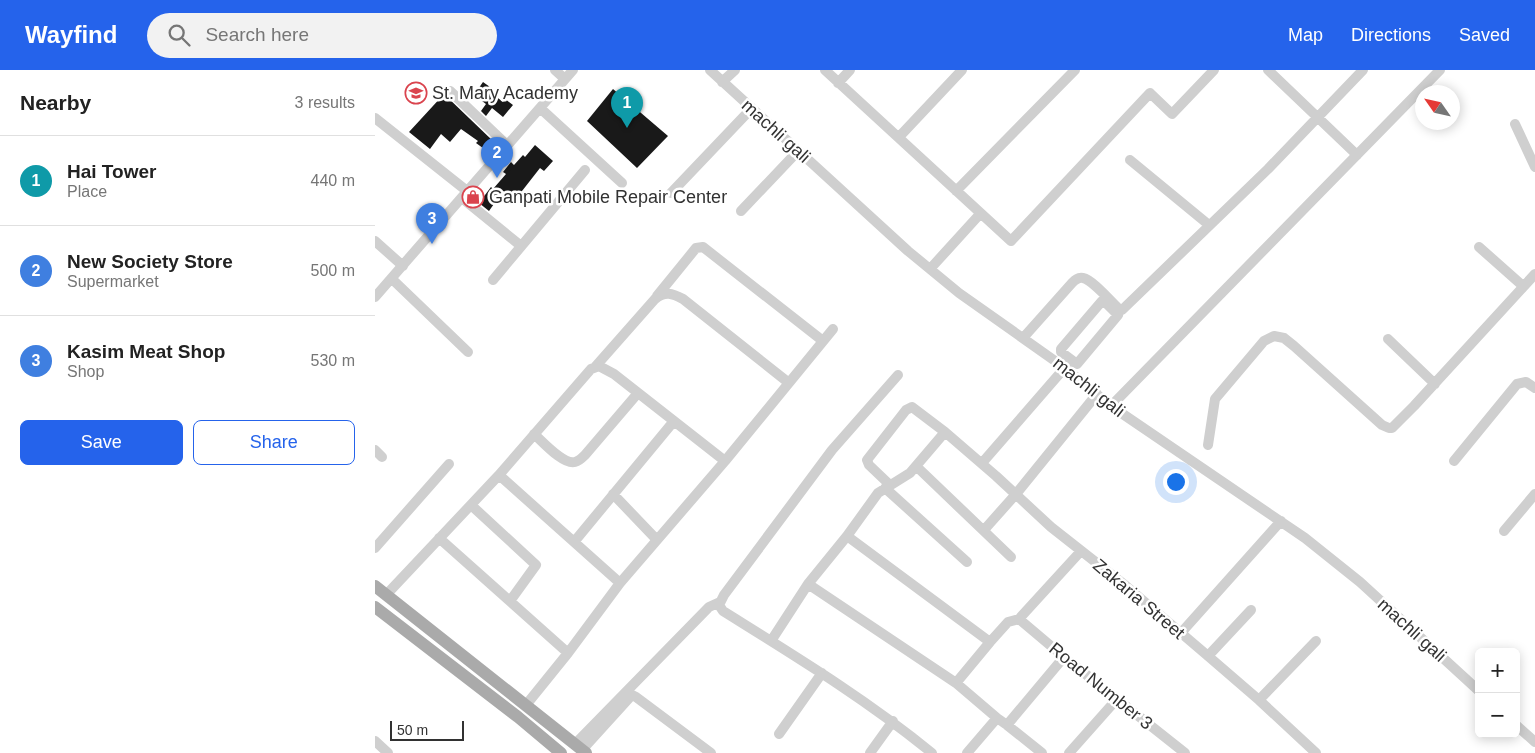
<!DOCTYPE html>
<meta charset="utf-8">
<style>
body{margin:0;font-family:Arial,sans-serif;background:#f2f2f2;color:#222}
.controls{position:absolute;right:15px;bottom:15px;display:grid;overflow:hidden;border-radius:8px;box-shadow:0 2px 12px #0003}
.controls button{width:45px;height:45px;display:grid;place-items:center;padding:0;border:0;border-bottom:1px solid #e0e0e0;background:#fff;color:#222;font:25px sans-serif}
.compass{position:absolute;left:1040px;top:15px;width:45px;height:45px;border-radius:50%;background:#fff;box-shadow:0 2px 12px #0003;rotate:304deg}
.scale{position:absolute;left:15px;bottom:12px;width:74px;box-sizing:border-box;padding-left:5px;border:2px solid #323232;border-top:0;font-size:14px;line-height:18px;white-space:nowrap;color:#323232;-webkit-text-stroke:4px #fff;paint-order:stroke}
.you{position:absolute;left:800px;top:411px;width:18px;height:18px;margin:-12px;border:4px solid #fff;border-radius:50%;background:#1a73e8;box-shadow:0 0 0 8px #1a73e833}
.badge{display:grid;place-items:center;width:32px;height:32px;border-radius:50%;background:#2563eb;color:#fff;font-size:16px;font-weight:700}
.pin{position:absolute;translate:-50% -41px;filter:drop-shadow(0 1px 2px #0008)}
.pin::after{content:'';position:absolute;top:26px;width:18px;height:15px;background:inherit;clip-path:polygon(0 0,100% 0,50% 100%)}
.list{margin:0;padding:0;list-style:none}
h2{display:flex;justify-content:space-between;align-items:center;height:65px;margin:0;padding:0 20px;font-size:21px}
h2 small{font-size:16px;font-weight:400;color:#767676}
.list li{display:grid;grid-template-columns:32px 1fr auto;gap:15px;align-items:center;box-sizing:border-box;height:90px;padding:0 20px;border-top:1px solid #e0e0e0}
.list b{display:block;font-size:19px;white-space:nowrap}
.list p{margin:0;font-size:16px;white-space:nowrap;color:#767676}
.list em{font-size:16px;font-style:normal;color:#767676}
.actions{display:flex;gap:10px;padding:15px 20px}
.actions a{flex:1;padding:11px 0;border:1px solid #2563eb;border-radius:8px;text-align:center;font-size:18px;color:#2563eb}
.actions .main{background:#2563eb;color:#fff}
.icon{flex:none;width:28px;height:28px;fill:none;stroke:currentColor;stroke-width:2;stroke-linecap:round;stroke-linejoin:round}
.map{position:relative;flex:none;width:1160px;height:683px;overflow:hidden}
header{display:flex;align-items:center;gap:30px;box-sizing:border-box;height:70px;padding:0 25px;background:#2563eb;color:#fff}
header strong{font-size:24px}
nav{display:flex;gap:28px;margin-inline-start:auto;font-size:18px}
.search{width:350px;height:45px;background:#f2f2f2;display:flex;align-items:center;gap:12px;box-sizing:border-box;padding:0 18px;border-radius:28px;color:#767676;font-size:19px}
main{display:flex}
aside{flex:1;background:#fff}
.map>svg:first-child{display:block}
.building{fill:#191919}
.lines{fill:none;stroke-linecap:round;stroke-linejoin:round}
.minor{stroke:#cfcfcf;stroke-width:10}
.major{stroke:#aaa;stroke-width:12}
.labels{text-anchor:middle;stroke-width:5;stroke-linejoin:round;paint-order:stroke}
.poi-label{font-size:18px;fill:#323232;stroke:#fff;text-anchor:start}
.street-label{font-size:18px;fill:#323232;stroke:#fff}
</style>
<header>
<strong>Wayfind</strong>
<div class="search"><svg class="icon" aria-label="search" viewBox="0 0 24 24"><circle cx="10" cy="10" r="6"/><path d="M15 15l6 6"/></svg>Search here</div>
<nav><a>Map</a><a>Directions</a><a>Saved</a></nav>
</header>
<main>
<aside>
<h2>Nearby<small>3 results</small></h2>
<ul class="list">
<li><span class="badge" style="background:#0f9aa8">1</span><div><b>Hai Tower</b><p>Place</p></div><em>440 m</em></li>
<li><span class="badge" style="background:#3f7fe0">2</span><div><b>New Society Store</b><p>Supermarket</p></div><em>500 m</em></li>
<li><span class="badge" style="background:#3f7fe0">3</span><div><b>Kasim Meat Shop</b><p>Shop</p></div><em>530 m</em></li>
</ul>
<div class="actions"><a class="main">Save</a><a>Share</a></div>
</aside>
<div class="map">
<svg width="1160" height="683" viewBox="0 0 1160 683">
<rect width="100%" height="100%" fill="#fff"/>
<!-- building -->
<path class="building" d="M108 12 115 17 113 20 128 32 130 29 138 35 128 47 117 38 111 46 106 41 111 34 99 25Z
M238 19 293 66 262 98 212 51Z
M69 24 119 72 112 81 101 73 103 71 86 59 75 72 66 64 55 79 34 62Z
M160 75 178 91 169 101 165 98 140 130 128 121 114 141 104 133 116 117 118 119 131 104 128 102 136 92 139 95 148 85 150 87Z"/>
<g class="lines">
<!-- minor -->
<path class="minor" d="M180 0 190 9
M335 0 533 181 584 223 690 298 736 336 930 468 985 512 1104 621
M450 0 636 171 775 23 797 44 839 0
M893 0 982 85
M347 12 360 0
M463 13 475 0
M75 21 132 75
M165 38 247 113
M0 48 92 121
M1140 54 1160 97
M524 67 587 0
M755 90 834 155
M581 121 700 0
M296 123 376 39
M87 128 146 176
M366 141 423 81
M0 171 28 196
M1104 177 1148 216
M555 199 605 144
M17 209 93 282
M118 210 210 100
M282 226 321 178 328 177 448 271
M0 227 198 0
M727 231H729L743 245 702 294 686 282V279Z
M648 268 697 213C700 210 703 207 708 208 718 210 737 233 745 240H747L893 99 988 0
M1013 269 1060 314
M220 297 280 229C290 221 297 223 308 229L414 313
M523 305 457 380 349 525 344 535 348 541C420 586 491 629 557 683
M736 336 1065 0
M159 364C168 372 188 395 200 392 204 391 207 388 210 385L263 323
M833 375 840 329 889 271 899 266 909 268 919 276 1007 355 1014 358H1017L1039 336 1160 204
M0 380 7 387
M1079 391 1142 314 1151 312 1160 318
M607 393 693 294
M541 396 636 487
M515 415 494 395 492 390 531 340 537 337 570 362 621 406 676 457 751 516 833 586 884 630 941 683
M510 418 592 492
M238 424 282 470
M96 435 161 495 135 531
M609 460 641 424 722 324
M1129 461 1160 424
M472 466 503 423 535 403 570 362
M64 468 193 583
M199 472 299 351
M0 478 74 394
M245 513 124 405 216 299 224 296 239 304 350 391
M11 525 124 405
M644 549 689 587 810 683
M805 564 906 451
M396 571 433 514
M833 586 876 540
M581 613 615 572
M884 630 941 571
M151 635 193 583 245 513 350 391 458 259
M622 648 581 613 433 514 472 466 615 572 633 552 644 549 706 481
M632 655 667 683
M1141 655 1160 672
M404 664 447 603
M0 671 13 683
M200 674 334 537 345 532
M207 680 257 625 261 627 336 683
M495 683 518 651
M592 683 622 648 632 655 689 587
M694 683 742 629"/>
<!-- major -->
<path class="major" d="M0 516 211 683
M0 537 143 647 186 683"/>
</g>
<!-- icons -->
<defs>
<g id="school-ring" transform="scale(1.125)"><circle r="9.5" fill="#fff" stroke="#da444e" stroke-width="1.5"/><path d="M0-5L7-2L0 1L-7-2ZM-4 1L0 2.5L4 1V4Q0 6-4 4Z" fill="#da444e"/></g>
<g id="shop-ring" transform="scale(1.125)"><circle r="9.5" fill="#fff" stroke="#da444e" stroke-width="1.5"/><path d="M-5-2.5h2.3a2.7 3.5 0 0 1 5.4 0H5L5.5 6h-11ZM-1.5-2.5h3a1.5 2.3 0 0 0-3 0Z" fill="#da444e"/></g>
</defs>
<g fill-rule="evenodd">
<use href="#school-ring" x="41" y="23"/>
<use href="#shop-ring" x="98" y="127"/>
</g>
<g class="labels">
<!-- poi labels -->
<g class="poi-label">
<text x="57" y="29">St. Mary Academy</text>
<text x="114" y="133">Ganpati Mobile Repair Center</text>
</g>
<!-- street labels -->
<g class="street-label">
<text transform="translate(401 61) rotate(42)" y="6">machli gali</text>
<text transform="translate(714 317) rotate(38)" y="6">machli gali</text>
<text transform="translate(764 529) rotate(40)" y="6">Zakaria Street</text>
<text transform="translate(1037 560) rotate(42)" y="6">machli gali</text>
<text transform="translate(726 616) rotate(39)" y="6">Road Number 3</text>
</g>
</g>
</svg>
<div class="controls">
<button>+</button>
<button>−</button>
</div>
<svg class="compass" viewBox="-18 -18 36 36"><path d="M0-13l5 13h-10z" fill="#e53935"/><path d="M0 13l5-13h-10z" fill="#767676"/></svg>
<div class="scale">50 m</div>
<div class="you"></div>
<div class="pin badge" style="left:252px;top:58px;background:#0f9aa8">1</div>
<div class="pin badge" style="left:122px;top:108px;background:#3f7fe0">2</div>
<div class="pin badge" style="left:57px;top:174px;background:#3f7fe0">3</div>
</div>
</main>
